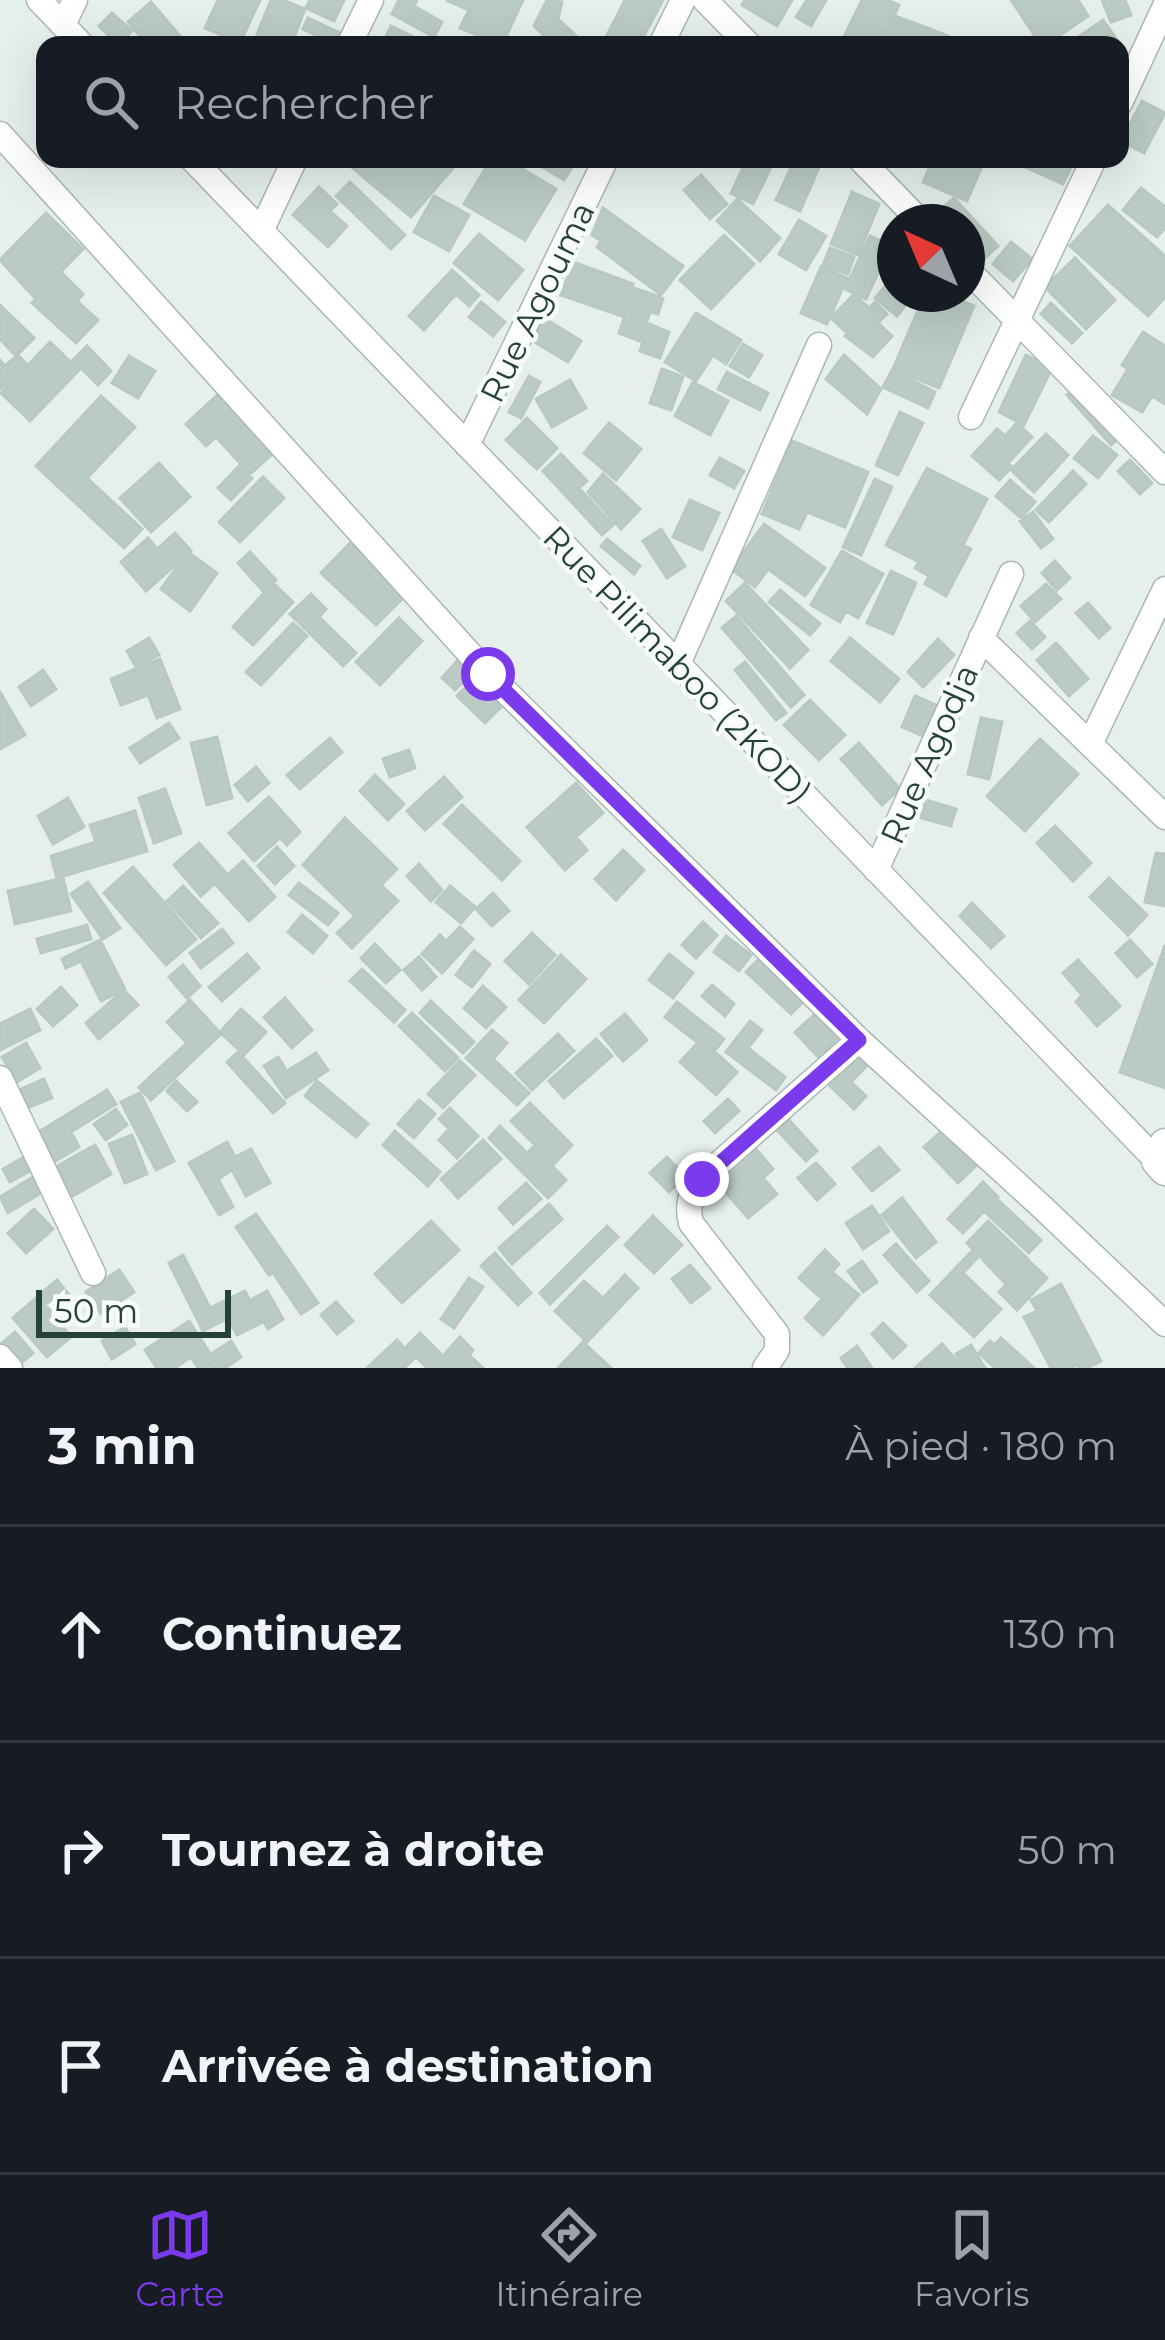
<!DOCTYPE html>
<html lang="fr">
<meta charset="utf-8">
<style>
body{margin:0;font-family:Montserrat,sans-serif;background:#20242c;color:#f1f3f6}
.compass{position:absolute;left:877px;top:204px;width:108px;height:108px;border-radius:50%;background:#171b24;box-shadow:0 12px 48px #0002;rotate:316deg}
.scale{position:absolute;left:36px;bottom:30px;width:195px;box-sizing:border-box;padding-left:12px;border:6px solid #24423a;border-top:0;font-size:33px;line-height:42px;white-space:nowrap;color:#24423a;-webkit-text-stroke:9px #f7fbf9;paint-order:stroke}
.stop{position:absolute;width:36px;height:36px;margin:-27px;border:9px solid #7c3aed;border-radius:50%;background:#fff}
.stop.end{background:#7c3aed;border-color:#fff;box-shadow:0 3px 12px #0008}
.list{margin:0;padding:0;list-style:none}
h2{display:flex;justify-content:space-between;align-items:center;height:156px;margin:0;padding:0 48px;font-size:51px}
h2 small{font-size:39px;font-weight:400;color:#9ea1a6}
.list li{display:grid;grid-template-columns:78px 1fr auto;gap:36px;align-items:center;box-sizing:border-box;height:216px;padding:0 48px;border-top:3px solid #363941}
.list b{display:block;font-size:45px;white-space:nowrap}
.list em{font-size:39px;font-style:normal;color:#9ea1a6}
.icon{flex:none;width:66px;height:66px;fill:none;stroke:currentColor;stroke-width:2;stroke-linecap:round;stroke-linejoin:round}
.map{position:relative;flex:none;width:1165px;height:1368px;overflow:hidden}
.search{position:absolute;background:#171b24;box-shadow:0 12px 48px #0002;left:36px;right:36px;top:36px;height:132px;display:flex;align-items:center;gap:30px;box-sizing:border-box;padding:0 42px;border-radius:24px;color:#9ea1a6;font-size:45px}
.sheet{height:804px;background:#171b24}
nav{display:flex;justify-content:space-around;align-items:center;box-sizing:border-box;height:168px;border-top:3px solid #363941;background:#171b24;font-size:33px;color:#9ea1a6}
nav a{display:grid;justify-items:center;gap:6px}
nav .on{color:#7c3aed}
.map>svg:first-child{display:block}
.building{fill:#bbcac4;stroke:#b8c9c2;stroke-width:3}
.lines{fill:none;stroke-linecap:round;stroke-linejoin:round}
.minor-casing{stroke:#a8b8b2;stroke-width:27}
.tertiary-casing{stroke:#a8b8b2;stroke-width:33}
.minor{stroke:#fff;stroke-width:24}
.tertiary{stroke:#fff;stroke-width:30}
.route{stroke:#7c3aed;stroke-width:15}
.labels{text-anchor:middle;stroke-width:9;stroke-linejoin:round;paint-order:stroke}
.street-label{font-size:33px;fill:#24423a;stroke:#f7fbf9}
</style>
<div class="map">
<svg width="1165" height="1368" viewBox="0 0 1165 1368">
<rect width="100%" height="100%" fill="#e6efeb"/>
<!-- building -->
<path class="building" d="M218 0H260L240 43 205 28Z
M271 0H283L305 9 291 45 257 34Z
M310 0H344L334 21 306 8Z
M399 0H417L414 6 442 22 434 37 392 14Z
M446 0H523L502 45 460 28 469 10Z
M547 0 562 2 558 19 586 45H554L534 26Z
M625 0H663L639 45H602Z
M745 0H792L777 26 742 5Z
M807 0H826L811 26 796 17Z
M862 0H887L899 5 880 45H840Z
M1011 0H1078L1088 16 1060 35 1067 45H1041Z
M1102 0H1125L1131 15 1111 22Z
M151 2 180 36 169 45H148L128 22Z
M112 13 132 31 118 45 99 26Z
M895 16 948 36 945 45H898L886 41Z
M308 18 340 33 334 45H319L322 38 303 29Z
M1103 20 1118 41 1112 45H1073L1071 42Z
M391 26 430 45H382Z
M1142 101 1165 113 1144 153 1121 141Z
M342 159H444L454 167 411 217Z
M491 159H506L556 189 525 240 464 204Z
M529 159H577L564 180Z
M747 159H765L773 163 753 204 731 193Z
M795 159H813L821 163 800 211 776 200Z
M933 159H985L967 201 923 182Z
M1028 159H1075L1063 184 1025 167Z
M701 175 727 204 710 219 684 190Z
M350 182 405 235 391 249 336 196Z
M319 187 337 204 330 211 347 226 328 247 293 215Z
M1141 188 1165 207V228L1157 237 1123 210Z
M852 192 879 204 858 255 831 244Z
M434 196 469 215 449 251 414 232Z
M954 198 998 246 985 258 967 238V222H952L941 209Z
M737 199 780 238 760 261 717 221Z
M1108 205 1165 256V297L1148 316 1070 246Z
M603 208 683 266 661 295 597 247 601 241 592 235Z
M46 213 83 249 35 298 0 260Z
M799 220 826 236 806 270 779 254Z
M479 234 523 270 498 300 454 263Z
M724 235 754 264 711 309 680 280Z
M870 236 891 245 866 299 845 289Z
M1011 242 1032 259 1013 281 993 264Z
M830 248 854 257 848 274 823 265Z
M1075 258 1115 300 1086 329 1045 287Z
M573 262 633 284 622 316 561 295Z
M821 267 847 278 827 324 801 313Z
M452 270 479 295 469 306 456 294 424 330 409 316Z
M61 272 83 294 77 301 98 320 76 343 32 303Z
M887 284 895 294 908 302 897 316 875 298Z
M634 288 663 298 658 314 650 312 640 341 619 333Z
M854 294 869 308 875 302 887 314 878 323 892 336 873 357 845 336 847 333 831 318Z
M925 294H946L974 306 939 388 893 369Z
M481 302 505 322 493 336 469 317Z
M1051 303 1082 333 1072 343 1041 314Z
M0 305 34 338 16 356 0 339Z
M696 313 741 340 726 364 713 355 696 381 665 362Z
M544 318 581 341 568 362 531 340Z
M649 324 669 332 660 358 640 351Z
M1143 332 1165 346V404L1152 396 1142 412 1112 395 1128 369 1122 365Z
M50 342 79 370 30 421 1 393Z
M743 344 762 355 749 377 730 366Z
M87 346 111 371 98 385 73 360Z
M18 355 27 365 0 389V360L5 366Z
M844 355 881 389 867 414 826 379Z
M1026 355 1052 368 1024 425 999 412Z
M129 356 155 371 138 398 112 383Z
M662 369 683 377 671 410 650 403Z
M892 370 935 392 928 408 883 387Z
M727 372 768 393 760 410 718 389Z
M529 376 540 382 521 418 509 412Z
M570 380 586 408 552 427 536 399Z
M693 382 728 401 710 435 675 416Z
M226 387 280 447 250 474 216 437 206 446 186 424Z
M1077 387 1120 437 1111 445 1067 395Z
M101 396 135 427 87 478 142 529 124 548 36 466Z
M900 412 923 423 898 475 876 465Z
M527 418 557 448 537 469 506 440Z
M609 423 641 449 616 480 584 453Z
M1017 423 1032 437 1008 463 1012 467 999 480 972 456 997 429 1005 436Z
M1046 434 1068 455 1034 492 1011 470Z
M1093 436 1117 455 1098 478 1074 458Z
M792 441 868 472 845 527 807 512 799 529 762 514Z
M561 454 587 481 579 488 613 525 602 535 543 471Z
M720 458 744 471 734 488 710 475Z
M1130 460 1152 483 1140 494 1118 471Z
M159 463 190 497 151 532 120 498Z
M239 466 252 478 231 500 218 488Z
M927 468 987 499 963 545 971 549 946 596 925 584 929 576 915 568 919 562 886 545Z
M1073 471 1086 484 1049 522 1036 510Z
M603 474 640 509 621 529 588 492Z
M263 477 284 498 240 542 219 522Z
M875 479 892 487 861 555 843 547Z
M1010 480 1035 502 1021 518 996 496Z
M690 500 719 513 702 550 673 537Z
M1033 512 1053 539 1041 548 1020 521Z
M764 524 825 568 805 596 768 569 755 587 731 569Z
M661 529 685 566 667 578 643 541Z
M175 533 191 551 146 591 121 562 148 538 157 549Z
M607 539 640 566 634 574 601 546Z
M350 543 405 596 376 625 321 573Z
M842 551 883 574 858 618 846 611 840 622 811 605Z
M188 552 217 573 190 611 161 589Z
M250 552 276 580 263 591 238 563Z
M1055 561 1070 578 1057 590 1042 573Z
M891 571 916 583 893 634 867 623Z
M273 583 293 602 253 645 233 627Z
M745 583 808 650 790 668 726 601Z
M1046 584 1061 599 1035 622 1021 606Z
M780 590 820 624 810 635 769 602Z
M311 594 326 609 319 617 356 653 343 666 290 614Z
M1088 603 1110 628 1099 638 1076 613Z
M736 616 804 695 791 707 722 628Z
M399 618 422 641 380 685 356 662Z
M1030 621 1045 637 1032 649 1017 633Z
M293 623 307 636 261 685 246 672Z
M149 638 159 655 136 667 127 651Z
M850 638 899 679 880 702 831 661Z
M938 639 954 655 923 687 908 672Z
M1056 643 1088 679 1069 696 1037 660Z
M160 659 180 709 157 718 148 695 121 705 111 679Z
M459 659 473 672 455 690 442 678Z
M745 662 786 713 776 720 735 670Z
M43 670 56 689 31 706 19 687Z
M476 677 503 705 485 723 457 696Z
M0 692 25 735 0 749Z
M915 696 943 708 930 739 902 727Z
M810 700 845 735 819 760 784 725Z
M981 718 1002 722 989 779 968 774Z
M169 723 179 738 140 763 130 748Z
M217 737 232 798 207 805 191 743Z
M330 738 342 752 300 789 287 775Z
M1040 739 1078 774 1025 831 987 796Z
M859 743 900 789 882 805 841 759Z
M409 750 415 768 390 777 383 759Z
M256 767 269 783 248 801 235 785Z
M375 775 404 804 388 820 360 791Z
M444 777 462 797 425 830 407 811Z
M576 783 603 813 576 837 587 850 565 870 527 827Z
M165 789 181 833 154 843 139 798Z
M269 797 300 832 287 845 280 838 254 861 229 833Z
M68 798 84 827 53 844 38 816Z
M926 800 956 809 951 826 921 818Z
M462 805 520 861 502 880 444 824Z
M135 811 147 851 57 878 51 856 96 842 90 825Z
M345 818 397 869 381 885 398 901 352 948 337 933 355 916 303 865Z
M1055 826 1091 863 1073 881 1037 843Z
M199 843 226 873 201 896 174 865Z
M277 847 294 866 275 884 258 866Z
M623 850 644 870 616 900 595 879Z
M1156 853 1165 854V906L1145 902Z
M243 861 275 897 249 921 216 885Z
M419 864 442 890 431 901 407 876Z
M133 867 196 939 166 965 104 893Z
M63 878 71 911 15 924 8 891Z
M1109 878 1147 915 1128 935 1090 897Z
M88 882 120 928 103 939 71 894Z
M299 883 338 913 328 925 289 895Z
M183 886 218 923 201 938 167 901Z
M450 886 475 907 461 923 436 902Z
M493 893 509 911 492 926 476 909Z
M972 903 1004 936 991 948 960 916Z
M302 915 327 936 313 953 288 932Z
M703 922 717 935 696 958 682 945Z
M87 925 91 939 41 953 37 939Z
M460 927 473 939 442 973 422 954 440 935 446 941Z
M222 929 233 943 201 968 190 953Z
M532 933 555 955 529 984 505 961Z
M726 936 751 955 739 971 714 952Z
M100 940 125 989 101 1001 81 961 66 968 62 959Z
M1130 940 1152 964 1137 977 1116 953Z
M375 944 400 970 386 983 361 958Z
M1165 945V1088L1120 1072Z
M474 951 490 964 472 987 456 975Z
M247 954 259 968 222 1001 209 987Z
M669 954 693 973 673 998 649 980Z
M561 955 586 979 544 1023 519 1000Z
M419 957 436 977 422 990 404 970Z
M760 958 805 1000 791 1014 746 972Z
M1078 960 1120 1006 1097 1026 1076 1002 1082 995 1063 973Z
M183 965 200 986 187 998 169 977Z
M362 969 405 1010 394 1022 350 981Z
M712 985 734 1004 725 1016 702 996Z
M483 986 506 1007 486 1028 464 1008Z
M61 987 77 1005 53 1026 37 1009Z
M124 990 138 1005 99 1039 86 1023Z
M285 998 312 1030 292 1048 264 1017Z
M190 1000 221 1034 151 1100 139 1087 187 1043 167 1022Z
M431 1001 474 1042 463 1053 420 1013Z
M677 1002 724 1039 712 1054 665 1017Z
M30 1009 40 1030 0 1050V1024Z
M241 1009 266 1032 244 1055 220 1032Z
M821 1009 844 1033 818 1057 795 1032Z
M412 1013 458 1058 445 1071 399 1026Z
M625 1014 647 1040 623 1061 601 1034Z
M750 1021 762 1030 748 1048 785 1077 776 1090 726 1052Z
M492 1030 507 1043 493 1059 529 1093 517 1105 466 1058Z
M558 1034 574 1051 532 1090 516 1073Z
M596 1039 612 1056 564 1098 549 1081Z
M701 1039 737 1072 716 1095 680 1062Z
M866 1042 878 1054 851 1082 866 1096 854 1109 827 1083Z
M26 1043 40 1068 17 1082 2 1057Z
M238 1052 285 1103 273 1113 227 1062Z
M316 1053 328 1070 286 1098 264 1066 278 1057 287 1071Z
M460 1061 475 1075 443 1108 428 1094Z
M44 1079 52 1098 27 1108 19 1090Z
M176 1081 197 1102 187 1111 167 1091Z
M317 1081 368 1124 356 1137 305 1096Z
M107 1090 116 1104 71 1132 79 1147 54 1162 37 1133Z
M140 1093 174 1161 156 1170 121 1102Z
M728 1099 739 1111 715 1133 704 1121Z
M419 1100 435 1114 414 1138 398 1124Z
M530 1103 572 1145 552 1166 566 1180 548 1198 489 1138 500 1126 527 1153 535 1145 511 1121Z
M450 1108 478 1136 457 1158 439 1140 449 1129 439 1119Z
M116 1109 127 1125 106 1140 94 1124Z
M789 1120 817 1151 806 1161 778 1131Z
M944 1129 977 1165 958 1183 924 1147Z
M395 1131 440 1172 428 1186 383 1145Z
M132 1135 147 1174 125 1183 109 1144Z
M483 1140 501 1159 458 1198 441 1179Z
M227 1142 235 1157 251 1149 270 1183 246 1196 232 1170 218 1179 233 1207 219 1215 189 1163Z
M95 1145 111 1174 73 1196 57 1166Z
M879 1147 899 1170 872 1191 853 1168Z
M755 1148 773 1169 763 1178 777 1194 748 1218 716 1181Z
M38 1149 46 1162 10 1182 3 1169Z
M667 1157 685 1176 669 1192 650 1173Z
M816 1163 835 1184 817 1200 798 1178Z
M46 1169 56 1184 8 1213 0 1197Z
M983 1182 998 1197 963 1233 948 1219Z
M526 1183 541 1199 513 1224 499 1208Z
M902 1198 936 1242 916 1258 882 1215Z
M998 1200 1041 1240 1029 1253 986 1213Z
M549 1204 562 1219 512 1264 499 1248Z
M872 1206 889 1231 863 1249 846 1223Z
M34 1209 53 1229 26 1253 8 1233Z
M256 1214 318 1303 301 1314 273 1273 269 1275 236 1227Z
M653 1216 682 1245 654 1273 625 1245Z
M431 1221 459 1250 402 1303 375 1274Z
M988 1221 1028 1259 1005 1283 967 1243Z
M607 1226 618 1237 550 1304 540 1293Z
M896 1244 929 1281 917 1292 884 1255Z
M825 1250 839 1264 832 1272 859 1295 823 1335 805 1318 822 1299 799 1278Z
M972 1251 978 1257 963 1273 1001 1309 974 1337 930 1295Z
M495 1253 531 1293 518 1305 481 1266Z
M183 1255 210 1308 245 1291 261 1323 237 1335 228 1318 203 1331 169 1263Z
M862 1261 877 1282 863 1292 848 1271Z
M1029 1261 1047 1278 1017 1310 999 1292Z
M690 1265 710 1288 691 1303 672 1279Z
M119 1270 134 1292 101 1314 86 1292Z
M625 1275 638 1288 587 1342 555 1311 584 1281 603 1298Z
M469 1278 483 1287 454 1328 441 1319Z
M57 1280 75 1302 56 1319 71 1337 47 1357 13 1318Z
M1061 1284 1101 1361 1087 1368H1079L1077 1365 1070 1368H1051L1024 1317 1037 1311 1031 1300Z
M267 1291 283 1319 268 1329 251 1300Z
M336 1302 353 1321 337 1334 321 1315Z
M189 1321 215 1361 204 1368H198L191 1357 175 1368H157L145 1350Z
M883 1323 906 1346 893 1358 872 1334Z
M125 1327 135 1344 112 1359 102 1341Z
M15 1332 33 1353 19 1365 1 1344Z
M420 1333 443 1356 460 1337 473 1350 469 1355 483 1368H427L406 1347Z
M1001 1338 1034 1368H995L979 1353 990 1341 994 1345Z
M397 1340 414 1359 404 1368H367Z
M231 1341 241 1357 225 1368H211L205 1358Z
M583 1342 611 1368H558Z
M942 1344 963 1368H915Z
M971 1345 985 1368H965L956 1354Z
M857 1346 872 1368H848L841 1358Z"/>
<g class="lines">
<!-- minor casing -->
<g class="minor-casing">
<path id="minor" d="M39 0 82 45
M705 0 749 45
M63 25 75 0
M349 45 371 0
M661 45 683 0
M1120 103 1165 6
M0 134 488 674 859 1040 1042 1207 1165 1324
M192 159 1157 1161
M860 159 921 222
M261 231 295 159
M967 269 1165 472
M971 417 1094 159
M467 445 606 159
M981 638 1165 817
M678 664 819 345
M1090 744 1165 589
M876 870 1011 574
M0 1078 93 1273
M0 1357 10 1368
M765 1368 777 1350V1334L691 1223C686 1204 692 1188 706 1175L859 1040"/>
</g>
<!-- tertiary casing -->
<g class="tertiary-casing">
<path id="tertiary" d="M1165 1144 1157 1161 1165 1170"/>
</g>
<!-- minor -->
<use href="#minor" class="minor"/>
<!-- tertiary -->
<use href="#tertiary" class="tertiary"/>
</g>
<g class="lines">
<!-- route -->
<path class="route" d="M488 674 859 1040 702 1179"/>
</g>
<g class="labels">
<!-- street labels -->
<g class="street-label">
<text transform="translate(537 302) rotate(-64)" y="12">Rue Agouma</text>
<text transform="translate(678 664) rotate(46)" y="12">Rue Pilimaboo (2KOD)</text>
<text transform="translate(929 754) rotate(-66)" y="12">Rue Agodja</text>
</g>
</g>
</svg>
<svg class="compass" viewBox="-18 -18 36 36"><path d="M0-13l5 13h-10z" fill="#e53935"/><path d="M0 13l5-13h-10z" fill="#9ea1a6"/></svg>
<div class="scale">50 m</div>
<div class="stop" style="left:488px;top:674px"></div>
<div class="stop end" style="left:702px;top:1179px"></div>
<div class="search"><svg class="icon" aria-label="search" viewBox="0 0 24 24"><circle cx="10" cy="10" r="6"/><path d="M15 15l6 6"/></svg>Rechercher</div>
</div>
<section class="sheet">
<h2>3 min<small>À pied · 180 m</small></h2>
<ul class="list">
<li><svg class="icon" aria-label="ahead" viewBox="0 0 24 24"><path d="M12 20V5M6 11l6-6 6 6"/></svg><div><b>Continuez</b></div><em>130 m</em></li>
<li><svg class="icon" aria-label="right" viewBox="0 0 24 24"><path d="M7 20v-9h11M14 6l5 5-5 5"/></svg><div><b>Tournez à droite</b></div><em>50 m</em></li>
<li><svg class="icon" aria-label="arrive" viewBox="0 0 24 24"><path d="M6 21V4h12l-3 4 3 4H6"/></svg><div><b>Arrivée à destination</b></div></li>
</ul>
</section>
<nav>
<a class="on"><svg class="icon" aria-label="map" viewBox="0 0 24 24"><path d="M3 6l6-2 6 2 6-2v14l-6 2-6-2-6 2zM9 4v14M15 6v14"/></svg>Carte</a>
<a><svg class="icon" aria-label="directions" viewBox="0 0 24 24"><path d="M12 3l9 9-9 9-9-9zM9 14v-3h6M13 9l2 2-2 2"/></svg>Itinéraire</a>
<a><svg class="icon" aria-label="saved" viewBox="0 0 24 24"><path d="M7 4h10v16l-5-4-5 4z"/></svg>Favoris</a>
</nav>
